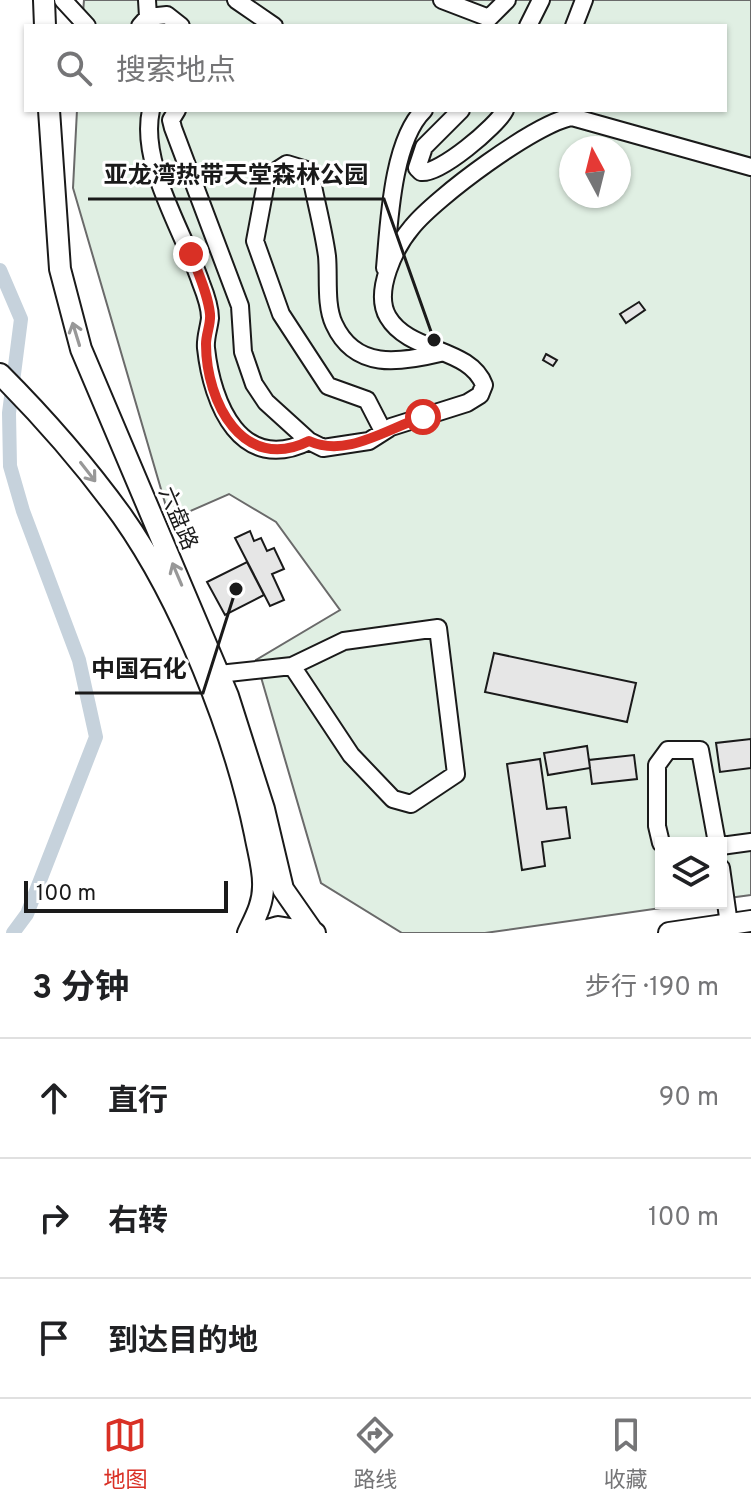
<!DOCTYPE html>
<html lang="zh">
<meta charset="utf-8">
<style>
body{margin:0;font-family:Overpass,"Noto Sans SC",sans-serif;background:#f2f2f2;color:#202124}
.controls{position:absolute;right:24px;bottom:24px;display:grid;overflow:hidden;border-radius:0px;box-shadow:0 2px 6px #0004}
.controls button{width:72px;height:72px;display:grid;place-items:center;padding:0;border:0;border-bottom:2px solid #e0e0e0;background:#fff;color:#202124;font:40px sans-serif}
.compass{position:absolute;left:559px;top:136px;width:72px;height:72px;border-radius:50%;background:#fff;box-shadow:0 2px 6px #0004;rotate:353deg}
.scale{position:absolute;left:24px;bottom:20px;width:204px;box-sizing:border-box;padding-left:8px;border:4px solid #1a1a1a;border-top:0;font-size:22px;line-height:28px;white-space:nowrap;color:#1a1a1a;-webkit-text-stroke:6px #fff;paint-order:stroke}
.stop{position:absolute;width:24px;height:24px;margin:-18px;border:6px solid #d93025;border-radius:50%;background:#fff}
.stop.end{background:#d93025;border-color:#fff;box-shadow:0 2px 8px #0008}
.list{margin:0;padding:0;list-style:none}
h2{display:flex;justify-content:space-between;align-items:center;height:104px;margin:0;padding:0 32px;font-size:34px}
h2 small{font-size:26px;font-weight:400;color:#757577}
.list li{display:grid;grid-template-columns:52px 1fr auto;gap:24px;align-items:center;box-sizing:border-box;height:120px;padding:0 32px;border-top:2px solid #e0e0e0}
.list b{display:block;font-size:30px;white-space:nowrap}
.list em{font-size:26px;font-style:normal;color:#757577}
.icon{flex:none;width:44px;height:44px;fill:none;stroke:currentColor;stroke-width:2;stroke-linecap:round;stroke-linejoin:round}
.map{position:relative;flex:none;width:751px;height:933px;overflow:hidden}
.search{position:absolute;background:#fff;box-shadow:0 2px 6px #0004;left:24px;right:24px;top:24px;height:88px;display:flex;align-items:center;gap:20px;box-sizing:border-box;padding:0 28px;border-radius:0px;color:#757577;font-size:30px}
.sheet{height:464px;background:#fff}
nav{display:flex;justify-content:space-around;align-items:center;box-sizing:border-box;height:112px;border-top:2px solid #e0e0e0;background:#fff;font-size:22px;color:#757577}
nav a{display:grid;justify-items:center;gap:4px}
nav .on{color:#d93025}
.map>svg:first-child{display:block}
.green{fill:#e0efe3;stroke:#6a6a6a;stroke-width:2;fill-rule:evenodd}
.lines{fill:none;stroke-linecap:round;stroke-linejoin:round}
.canal{stroke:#c6d2dc;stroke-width:14}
.building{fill:#e6e6e6;stroke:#1a1a1a;stroke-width:2}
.minor-casing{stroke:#1a1a1a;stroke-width:20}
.major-casing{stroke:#1a1a1a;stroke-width:24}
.minor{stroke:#fff;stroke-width:16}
.major{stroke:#fff;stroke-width:20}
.oneway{stroke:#989898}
.route{stroke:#d93025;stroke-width:10}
.labels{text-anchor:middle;stroke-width:6;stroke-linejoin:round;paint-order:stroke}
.street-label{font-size:22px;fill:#1a1a1a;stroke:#fff}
.leader{fill:none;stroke:#1a1a1a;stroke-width:3}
.callout-dot{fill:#1a1a1a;stroke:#fff;stroke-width:3}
.callout-label{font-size:24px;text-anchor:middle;font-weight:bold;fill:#1a1a1a;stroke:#fff;stroke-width:6;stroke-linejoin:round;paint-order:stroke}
</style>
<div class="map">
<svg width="751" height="933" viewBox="0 0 751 933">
<rect width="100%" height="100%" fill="#fff"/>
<!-- green -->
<path class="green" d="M84 0H751V895L721 899V843H661V903H696L485 933H402L321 883 256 660 340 610 276 522 229 494 170 520 73 188 77 110H725V26H82ZM571 148H619V196H571Z"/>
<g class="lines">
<!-- canal -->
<path class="canal" d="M0 270 21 319 9 413 10 466 23 511 79 660 96 737 27 914 13 933"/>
</g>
<!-- building -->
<path class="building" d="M639 302 645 310 626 323 620 314Z
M546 354 557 360 553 366 543 360Z
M250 531 254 541 261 538 267 551 274 548 284 569 272 574 284 600 270 606 235 538Z
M247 562 264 595 225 615 207 582Z
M494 653 636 683 627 722 485 692Z
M751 739V768L720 772 716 743Z
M587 746 590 768 548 775 544 753Z
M634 755 637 779 592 784 589 760Z
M540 759 547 809 566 807 570 838 542 842 545 866 522 870 507 764Z"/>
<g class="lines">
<!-- minor casing -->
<g class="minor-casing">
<path id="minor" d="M63 0 87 26
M147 0 148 17
M236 0 274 26
M442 0 489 18 507 0
M140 26 148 17 167 15 181 26
M528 26 541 0
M574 26 584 0
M151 110C139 164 184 232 201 283 205 293 210 307 210 318 209 328 205 338 206 348 212 404 241 475 309 441
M177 110 171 120 173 128 240 306 243 352 254 384 266 402 309 441 323 448 369 441 391 427 467 403 480 395 484 385C470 347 409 353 388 317 373 292 395 247 412 227 435 198 537 122 572 117L751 167
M461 110 424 147 417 168 421 172C439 175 497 126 505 110
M385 268C389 224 392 141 424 110
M383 431 367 400 328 386 281 314 255 241 267 177 287 164 310 171C315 199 323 227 327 256 329 276 325 305 334 324 355 370 399 363 440 353
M219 674 292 666 351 755 393 799 411 804 456 774 438 628 344 641 292 666
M661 843 657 826V765L668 750H700L717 843
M721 846 751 842
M721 868 729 924"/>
</g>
<!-- major casing -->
<g class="major-casing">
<path id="major" d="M44 0 45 26
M49 110 60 269 81 349 228 696 264 809 283 889 313 932
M0 374C44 418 85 465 122 516 182 601 234 732 255 834 258 851 264 870 263 887 263 904 255 918 248 933
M257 933 278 927 315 933
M669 933 751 921"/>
</g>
<!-- minor -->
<use href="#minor" class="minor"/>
<!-- major -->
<use href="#major" class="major"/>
</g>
<!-- one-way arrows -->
<defs><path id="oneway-shaft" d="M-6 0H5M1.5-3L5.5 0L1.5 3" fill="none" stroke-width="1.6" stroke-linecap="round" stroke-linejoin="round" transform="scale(2)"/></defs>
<g class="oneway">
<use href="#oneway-shaft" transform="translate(76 334) rotate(-107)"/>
<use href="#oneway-shaft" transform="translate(88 472) rotate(52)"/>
<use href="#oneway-shaft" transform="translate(177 574) rotate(-113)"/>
</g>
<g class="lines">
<!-- route -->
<path class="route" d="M191 254C198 273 208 294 210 314 211 324 206 334 206 344 206 402 243 474 309 441 347 458 386 429 423 417"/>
</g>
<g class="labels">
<!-- street labels -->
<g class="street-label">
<text transform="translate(179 518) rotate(67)" y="8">六盘路</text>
</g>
</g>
<!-- callouts -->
<path class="leader" d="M434 340L384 199H88M236 589L203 693H75"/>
<g class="callout-dot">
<circle cx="434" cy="340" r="8"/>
<circle cx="236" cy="589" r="8"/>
</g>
<g class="callout-label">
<text x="236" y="183">亚龙湾热带天堂森林公园</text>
<text x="139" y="677">中国石化</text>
</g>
</svg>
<div class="controls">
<button><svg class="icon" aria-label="layers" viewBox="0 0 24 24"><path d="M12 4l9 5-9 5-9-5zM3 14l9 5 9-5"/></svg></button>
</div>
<svg class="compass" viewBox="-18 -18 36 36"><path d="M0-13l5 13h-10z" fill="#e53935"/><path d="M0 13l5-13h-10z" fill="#757577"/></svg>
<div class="scale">100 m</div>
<div class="stop" style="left:423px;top:417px"></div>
<div class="stop end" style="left:191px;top:254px"></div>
<div class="search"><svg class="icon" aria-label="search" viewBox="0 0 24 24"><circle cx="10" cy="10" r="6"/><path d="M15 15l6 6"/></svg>搜索地点</div>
</div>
<section class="sheet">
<h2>3 分钟<small>步行 · 190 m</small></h2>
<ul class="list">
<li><svg class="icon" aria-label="ahead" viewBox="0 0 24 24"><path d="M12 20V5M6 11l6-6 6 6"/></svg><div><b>直行</b></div><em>90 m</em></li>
<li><svg class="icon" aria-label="right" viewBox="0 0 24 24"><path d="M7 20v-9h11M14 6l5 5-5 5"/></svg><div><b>右转</b></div><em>100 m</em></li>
<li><svg class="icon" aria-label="arrive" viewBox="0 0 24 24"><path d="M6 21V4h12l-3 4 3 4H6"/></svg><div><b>到达目的地</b></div></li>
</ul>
</section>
<nav>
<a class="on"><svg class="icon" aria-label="map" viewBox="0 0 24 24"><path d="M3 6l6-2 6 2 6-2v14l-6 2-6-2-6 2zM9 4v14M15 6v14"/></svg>地图</a>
<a><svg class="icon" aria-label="directions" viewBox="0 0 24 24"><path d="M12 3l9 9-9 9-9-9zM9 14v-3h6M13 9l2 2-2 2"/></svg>路线</a>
<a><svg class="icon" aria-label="saved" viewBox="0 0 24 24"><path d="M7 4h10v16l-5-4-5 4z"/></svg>收藏</a>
</nav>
